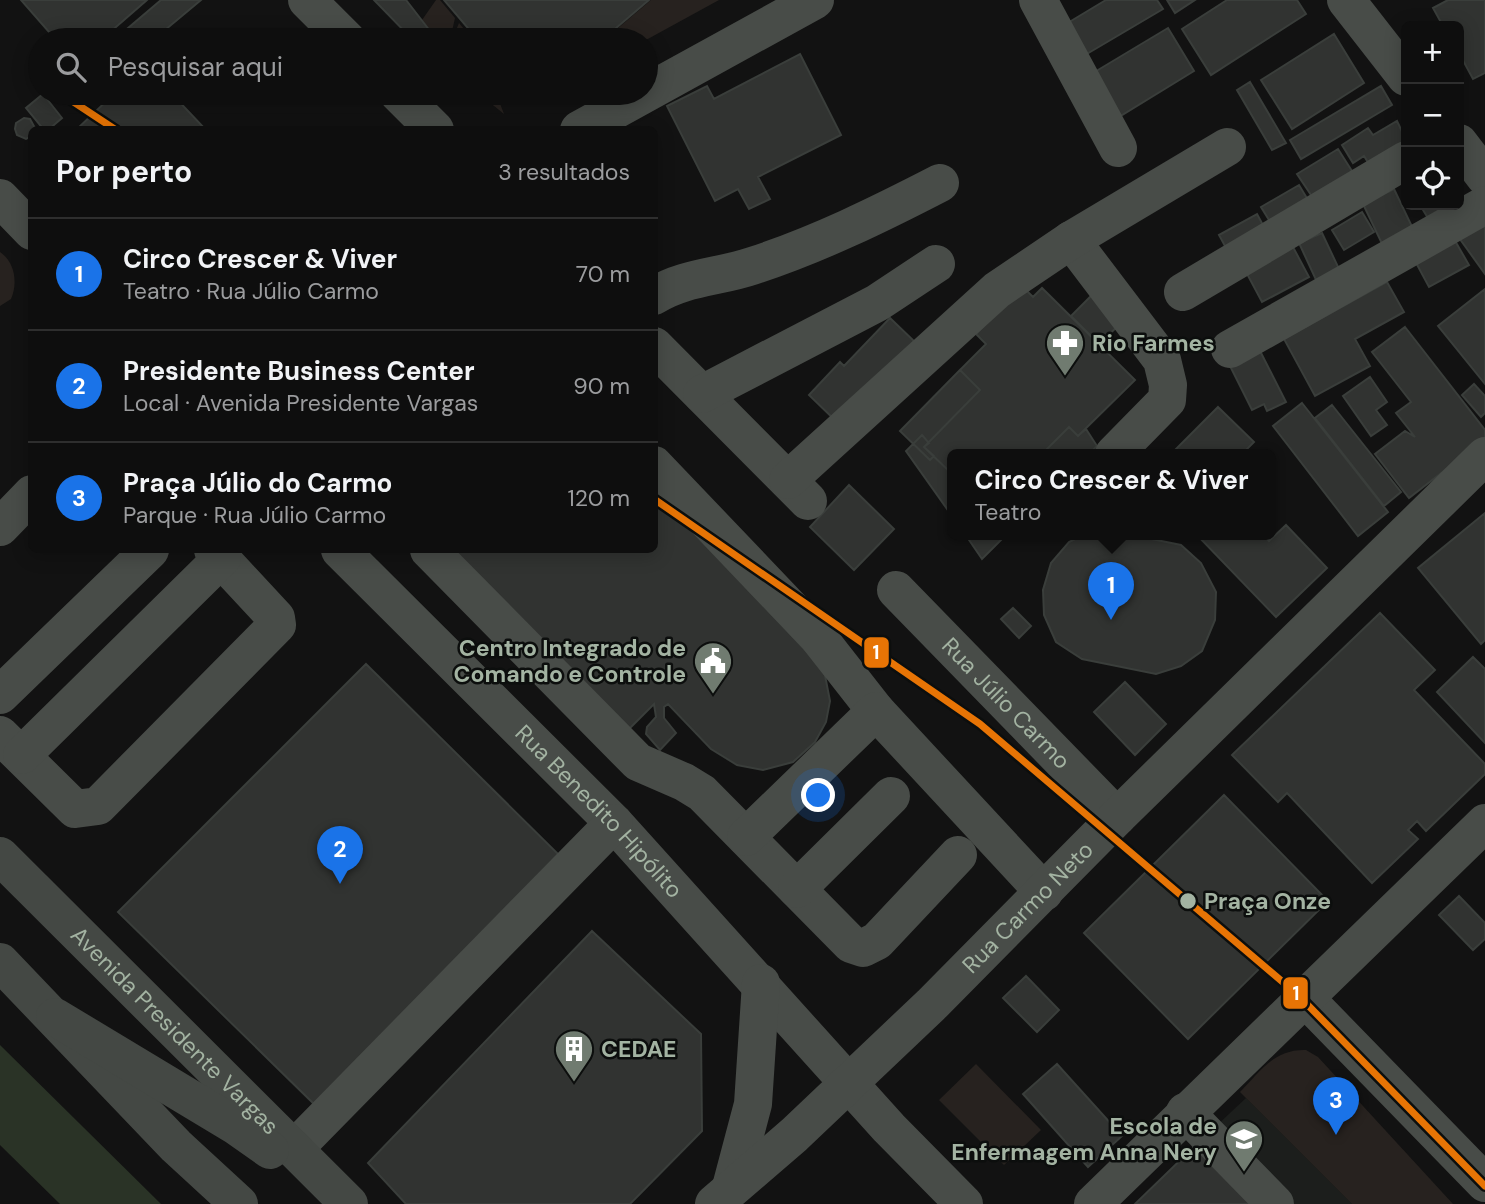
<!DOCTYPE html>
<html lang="pt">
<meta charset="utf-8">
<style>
body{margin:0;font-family:"DM Sans",sans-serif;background:#171717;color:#f1f3f6}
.controls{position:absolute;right:21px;top:21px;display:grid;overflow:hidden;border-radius:10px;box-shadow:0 4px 18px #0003}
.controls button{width:63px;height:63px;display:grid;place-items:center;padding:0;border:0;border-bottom:2px solid #2e2e2e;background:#0e0e0e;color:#f1f3f6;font:35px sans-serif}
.you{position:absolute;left:819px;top:796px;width:24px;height:24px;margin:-18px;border:5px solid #fff;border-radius:50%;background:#1a73e8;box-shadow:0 0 0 10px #1a73e833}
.badge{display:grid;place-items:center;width:46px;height:46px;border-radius:50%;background:#1a73e8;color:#fff;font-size:23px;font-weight:700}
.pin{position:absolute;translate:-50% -58px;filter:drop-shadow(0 2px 4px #0008)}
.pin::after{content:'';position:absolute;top:37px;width:24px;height:21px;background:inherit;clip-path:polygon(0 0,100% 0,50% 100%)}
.popup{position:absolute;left:947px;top:449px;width:329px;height:91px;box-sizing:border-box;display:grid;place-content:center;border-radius:10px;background:#0e0e0e;filter:drop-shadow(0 2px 5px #0005);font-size:23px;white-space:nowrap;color:#9b9c9e}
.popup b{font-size:26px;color:#f1f3f6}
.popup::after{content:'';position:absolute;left:50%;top:100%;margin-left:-14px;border:14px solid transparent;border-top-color:#0e0e0e}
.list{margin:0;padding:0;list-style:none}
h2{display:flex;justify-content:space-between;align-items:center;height:91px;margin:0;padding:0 28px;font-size:30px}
h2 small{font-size:23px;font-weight:400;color:#9b9c9e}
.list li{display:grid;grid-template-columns:46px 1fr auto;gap:21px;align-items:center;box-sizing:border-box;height:112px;padding:0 28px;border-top:2px solid #2e2e2e}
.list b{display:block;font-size:26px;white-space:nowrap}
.list p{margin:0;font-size:23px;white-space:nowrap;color:#9b9c9e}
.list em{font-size:23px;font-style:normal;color:#9b9c9e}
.icon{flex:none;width:38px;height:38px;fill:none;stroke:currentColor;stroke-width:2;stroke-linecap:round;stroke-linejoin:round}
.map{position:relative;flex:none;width:1485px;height:1204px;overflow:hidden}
.search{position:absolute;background:#0e0e0e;box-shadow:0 4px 18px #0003;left:28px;top:28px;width:630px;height:77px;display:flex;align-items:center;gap:18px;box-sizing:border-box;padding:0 24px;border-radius:38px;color:#9b9c9e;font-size:26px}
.panel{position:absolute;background:#0e0e0e;box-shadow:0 4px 18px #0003;left:28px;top:126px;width:630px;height:427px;border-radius:10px}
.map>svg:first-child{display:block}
.built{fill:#1c1e1c}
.green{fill:#27221f}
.water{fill:#2a3326}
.building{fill:#313331;stroke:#3a3e3b;stroke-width:2}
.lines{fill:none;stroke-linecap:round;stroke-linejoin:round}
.minor{stroke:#484c48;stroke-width:38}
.major{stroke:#444844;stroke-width:38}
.metro-1-casing{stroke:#0c0e0d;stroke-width:12}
.metro-1{stroke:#e77405;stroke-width:7}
.stop-dot{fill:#a3b3a2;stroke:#0c0e0d;stroke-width:2.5}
.labels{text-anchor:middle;stroke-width:5;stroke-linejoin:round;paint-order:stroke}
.poi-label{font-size:23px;font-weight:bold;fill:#a3b3a2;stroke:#0c0e0d;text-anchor:start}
.street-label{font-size:23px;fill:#a3b3a2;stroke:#0c0e0d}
.stop-label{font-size:23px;font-weight:bold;fill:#a3b3a2;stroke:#0c0e0d;text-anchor:start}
.line-badge{stroke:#0c0e0d;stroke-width:2.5}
.badge-label{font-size:19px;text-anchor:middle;font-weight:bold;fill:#fff}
</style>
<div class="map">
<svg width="1485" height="1204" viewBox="0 0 1485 1204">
<rect width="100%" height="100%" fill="#121212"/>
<!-- built -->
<path class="built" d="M1246 1098 1352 1204H1135L1198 1143Z"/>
<!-- green -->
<path class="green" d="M436 0H440L455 18 450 40H438L422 20Z
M651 0H719L646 40H604Z
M459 23 473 40H452Z
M478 93H496L504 114Z
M0 252C15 262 18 283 11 299L0 306Z
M1306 1050 1318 1057 1453 1204H1352L1240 1092C1261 1071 1274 1049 1306 1050Z
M976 1064 1041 1130 1004 1165 939 1100Z"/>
<!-- water -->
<path class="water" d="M0 1045 161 1204H60L0 1145Z"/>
<!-- building -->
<path class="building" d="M21 0H147L101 40H56Z
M161 0H201L153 40H136L127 29Z
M374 0H406L437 40H413Z
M444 0H649L602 40H478Z
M1106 0H1157L1163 9 1080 58 1061 27Z
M1167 0H1195L1175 13Z
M1227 0H1297L1306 14 1211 75 1182 29Z
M1448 0H1485V73L1473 79 1459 53V26H1443L1433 8Z
M1168 28 1194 71 1109 123 1083 79Z
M1334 34 1364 83 1292 129 1261 80Z
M800 54 841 135 758 177 770 199 749 209 738 189 715 201 667 106 707 86 714 99Z
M1250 82 1286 143 1272 150 1237 90Z
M1381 86 1392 105 1301 159 1290 140Z
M115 93H171L206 130H76Z
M523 93H541L531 102Z
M43 94 62 118 48 130H44L26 108Z
M24 118 30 119 35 128 32 136 26 139 17 135 15 129 16 123Z
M1397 121 1406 140 1369 164 1364 156 1353 163 1342 145 1368 128 1373 135Z
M1338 149 1357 179 1317 204 1297 174Z
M1299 185 1314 210 1277 233 1261 207Z
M1394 189 1416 235 1385 250 1363 204Z
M1420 205H1457L1431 223Z
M1362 212 1374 232 1344 250 1332 230Z
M1257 214 1270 238 1232 259 1219 235Z
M1479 220 1485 228V274L1457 235Z
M1322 233 1340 271 1317 282 1299 243Z
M1454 239 1469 265 1429 287 1415 261Z
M1293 247 1309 277 1262 302 1246 272Z
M1387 282 1404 312 1355 339 1370 366 1315 396 1284 339Z
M1023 287 1033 297 1042 288 1135 380 1078 436 1069 427 1042 454H952V474L924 447 980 390 960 370 986 344 976 334Z
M1485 289V384L1438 326Z
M1093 294 1121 323 1099 344 1071 316Z
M890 318 916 343 839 424 809 395 840 362 844 366Z
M1405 327 1485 430V439L1409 498 1375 454 1405 431 1415 437 1396 413 1411 402 1372 352Z
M1257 345 1286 402 1267 411 1264 404 1252 410 1227 360Z
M960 370 980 390 924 447 934 456 930 460 900 431Z
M1370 377 1387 402 1376 410 1387 425 1371 436 1343 396Z
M1474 384 1485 396V413L1481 417 1462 395Z
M1302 403 1388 512 1358 536 1273 426Z
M1332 405 1401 492 1384 506 1315 418Z
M1218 407 1254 442 1242 454H1171Z
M1069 427 1078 436 1086 429 1097 446 1089 454H1042Z
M922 435 929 443 924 447 952 474V516L906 451Z
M849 485 894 529 854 570 810 527Z
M654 489 824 670 830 701 826 722 815 742 793 762 763 770 737 765 711 749 668 704 664 707V718L676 733 660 750 646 734 647 727 656 717 654 704 627 731 451 550H654Z
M1485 513V640L1481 644 1418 568Z
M1286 525 1327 568 1276 617 1196 534H1263L1269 541Z
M965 534H1007L982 559Z
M1085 534H1127L1181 545 1201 563 1216 592 1215 620 1202 651 1181 666 1156 674 1082 659 1056 642 1044 615 1043 590 1051 563 1069 542Z
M1013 608 1031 626 1019 638 1001 619Z
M1380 613 1435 670 1414 690 1485 764V774L1426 831 1417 821 1408 830 1418 839 1372 883 1287 793 1278 802 1232 755Z
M1473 657 1485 669V743L1437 692Z
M366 664 561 857 315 1105 118 912Z
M1125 682 1166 724 1135 755 1094 712Z
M1224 795 1328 901 1188 1039 1084 933Z
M1459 896 1485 923V939L1473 950 1439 915Z
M592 931 701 1034 702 1131 630 1204H406L368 1163Z
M1026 976 1059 1010 1037 1032 1003 998Z
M1057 1064 1122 1136 1088 1167 1023 1094Z
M1198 1143 1255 1204H1135Z"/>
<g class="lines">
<!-- minor -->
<g class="minor">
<path d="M307 0 347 40"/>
<path d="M1038 0 1118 148"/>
<path d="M1346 0 1406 77"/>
<path d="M398 93 435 130"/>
<path d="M579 130 815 0"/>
<path d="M1459 143 1485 177"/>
<path d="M0 198 32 231"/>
<path d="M1071 240 1162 360 1168 385 1167 400 1114 454"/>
<path d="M1183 292 1406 160"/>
<path d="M654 296C684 277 720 277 752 266 817 245 880 214 940 183"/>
<path d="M654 346 808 501"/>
<path d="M1230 349 1485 205"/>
<path d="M702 394 877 303 936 264"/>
<path d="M654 465 818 637 876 711"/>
<path d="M788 480 997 290 1071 240 1227 147"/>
<path d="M0 527 32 494"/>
<path id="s1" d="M340 550 614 823 889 1128 964 1204"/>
<path d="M429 550 638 762 684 782 702 793 851 944 863 948 877 941 958 855"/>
<path id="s2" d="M896 590 1117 817"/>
<path d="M0 695 150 550"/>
<path d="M0 735 75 809 98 806 277 625 276 618 213 550"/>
<path d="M22 755 222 558"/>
<path d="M746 837 876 711 1044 892"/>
<path d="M797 889 891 796"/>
<path d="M1303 996 1485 1183"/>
<path d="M1185 1112 1275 1204"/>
<path d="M294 1149 614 823"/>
<path d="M731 1187 753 1104 761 983"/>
<path id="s3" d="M714 1204 794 1135 931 1005 1117 817 1485 456"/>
<path d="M1093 1204 1485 823"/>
</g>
<!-- major -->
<g class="major">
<path id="s4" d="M0 856 349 1204"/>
<path d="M0 962 176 1146 239 1204"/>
<path d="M55 1017 236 1126 270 1150"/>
</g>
<!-- metro-1 casing -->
<g class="metro-1-casing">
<path id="metro-1" d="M60 93 116 130
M654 499 980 724 1298 995 1485 1186"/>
</g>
<!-- metro-1 -->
<use href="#metro-1" class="metro-1"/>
</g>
<!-- icons -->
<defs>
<g id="pharmacy-pin" transform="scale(2.0125)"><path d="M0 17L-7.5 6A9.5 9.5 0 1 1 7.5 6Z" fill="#707b70" stroke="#0c0e0d"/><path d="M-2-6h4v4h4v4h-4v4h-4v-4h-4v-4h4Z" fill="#fff"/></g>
<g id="civic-pin" transform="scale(2.0125)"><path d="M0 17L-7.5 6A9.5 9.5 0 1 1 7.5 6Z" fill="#707b70" stroke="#0c0e0d"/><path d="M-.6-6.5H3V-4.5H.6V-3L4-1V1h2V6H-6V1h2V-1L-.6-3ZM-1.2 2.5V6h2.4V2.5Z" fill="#fff"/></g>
<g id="building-pin" transform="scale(2.0125)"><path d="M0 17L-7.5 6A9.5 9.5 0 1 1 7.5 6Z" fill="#707b70" stroke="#0c0e0d"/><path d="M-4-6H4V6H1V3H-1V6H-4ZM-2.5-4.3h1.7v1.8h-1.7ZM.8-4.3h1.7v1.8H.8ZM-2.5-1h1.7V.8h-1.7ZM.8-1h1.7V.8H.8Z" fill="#fff"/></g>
<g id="university-pin" transform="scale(2.0125)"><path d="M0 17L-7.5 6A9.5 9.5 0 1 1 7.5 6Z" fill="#707b70" stroke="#0c0e0d"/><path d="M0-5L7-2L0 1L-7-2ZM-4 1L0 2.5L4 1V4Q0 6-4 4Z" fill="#fff"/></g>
</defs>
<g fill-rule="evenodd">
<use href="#pharmacy-pin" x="1065" y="343"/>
<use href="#civic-pin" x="713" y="661"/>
<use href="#building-pin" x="574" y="1049"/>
<use href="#university-pin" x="1244" y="1139"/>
</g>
<!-- markers -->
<circle class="stop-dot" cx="1188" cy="901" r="9"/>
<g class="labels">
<!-- poi labels -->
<g class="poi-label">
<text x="1092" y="351">Rio Farmes</text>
<text x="686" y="656" text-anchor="end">Centro Integrado de<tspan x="686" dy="26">Comando e Controle</tspan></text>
<text x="601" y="1057">CEDAE</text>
<text x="1217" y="1134" text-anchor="end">Escola de<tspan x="1217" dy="26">Enfermagem Anna Nery</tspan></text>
</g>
<!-- street labels -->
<g class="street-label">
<text dy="8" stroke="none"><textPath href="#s2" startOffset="158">Rua Júlio Carmo</textPath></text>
<text dy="8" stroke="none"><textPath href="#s1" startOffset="368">Rua Benedito Hipólito</textPath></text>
<text dy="8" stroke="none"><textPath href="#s3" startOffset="432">Rua Carmo Neto</textPath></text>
<text dy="8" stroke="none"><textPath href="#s4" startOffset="247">Avenida Presidente Vargas</textPath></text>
</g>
<!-- stop labels -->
<g class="stop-label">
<text x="1204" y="909">Praça Onze</text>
</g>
</g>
<g class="line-badge">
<rect x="863" y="636" width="27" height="33" rx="7" fill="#e77405"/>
<rect x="1282" y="976" width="27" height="34" rx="7" fill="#e77405"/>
</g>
<g class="badge-label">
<text x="876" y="659">1</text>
<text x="1296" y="1000">1</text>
</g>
</svg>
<div class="controls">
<button>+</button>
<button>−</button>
<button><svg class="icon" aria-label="locate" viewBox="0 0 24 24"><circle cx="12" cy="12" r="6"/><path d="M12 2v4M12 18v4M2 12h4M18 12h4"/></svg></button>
</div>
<div class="you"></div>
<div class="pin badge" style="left:1111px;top:620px">1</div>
<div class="popup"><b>Circo Crescer &amp; Viver</b>Teatro</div>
<div class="pin badge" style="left:340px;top:884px">2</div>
<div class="pin badge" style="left:1336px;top:1135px">3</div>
<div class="search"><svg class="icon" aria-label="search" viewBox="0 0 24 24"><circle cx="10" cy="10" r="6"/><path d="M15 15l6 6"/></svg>Pesquisar aqui</div>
<section class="panel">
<h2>Por perto<small>3 resultados</small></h2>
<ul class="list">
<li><span class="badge">1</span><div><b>Circo Crescer &amp; Viver</b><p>Teatro · Rua Júlio Carmo</p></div><em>70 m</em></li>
<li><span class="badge">2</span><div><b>Presidente Business Center</b><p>Local · Avenida Presidente Vargas</p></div><em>90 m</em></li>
<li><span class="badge">3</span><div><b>Praça Júlio do Carmo</b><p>Parque · Rua Júlio Carmo</p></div><em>120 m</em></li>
</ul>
</section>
</div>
